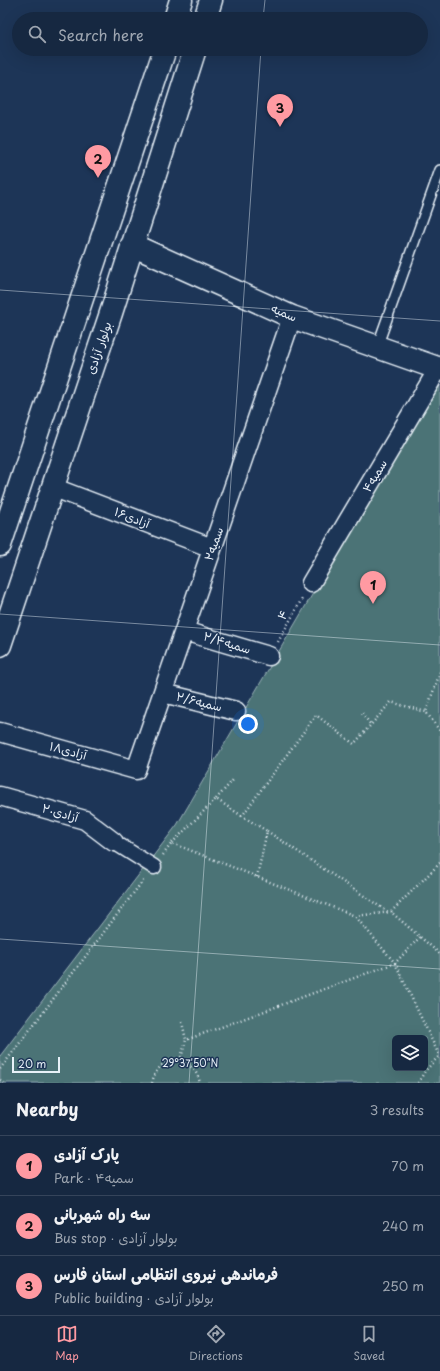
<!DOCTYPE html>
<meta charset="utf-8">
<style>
body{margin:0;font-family:"Playpen Sans","Playpen Sans Arabic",sans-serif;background:#1f3048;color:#f1f3f6}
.controls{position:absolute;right:12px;bottom:12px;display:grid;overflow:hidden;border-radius:6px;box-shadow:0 4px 16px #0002}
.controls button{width:36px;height:36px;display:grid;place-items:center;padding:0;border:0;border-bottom:1px solid #35445a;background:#162841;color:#f1f3f6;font:20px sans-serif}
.scale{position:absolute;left:12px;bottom:10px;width:48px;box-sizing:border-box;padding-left:4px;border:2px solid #e8f1f8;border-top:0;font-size:11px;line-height:14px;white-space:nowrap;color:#e8f1f8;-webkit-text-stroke:3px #1d3557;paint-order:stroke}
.you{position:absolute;left:248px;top:724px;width:14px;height:14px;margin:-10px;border:3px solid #fff;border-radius:50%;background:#1a73e8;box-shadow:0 0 0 6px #1a73e833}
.badge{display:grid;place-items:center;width:26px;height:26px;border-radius:50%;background:#ff9aa2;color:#111;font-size:13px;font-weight:700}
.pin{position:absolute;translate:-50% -33px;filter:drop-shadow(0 1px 2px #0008)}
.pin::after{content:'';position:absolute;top:21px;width:14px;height:12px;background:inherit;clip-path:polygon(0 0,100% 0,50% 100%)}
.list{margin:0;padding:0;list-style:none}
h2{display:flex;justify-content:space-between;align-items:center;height:52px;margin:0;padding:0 16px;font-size:17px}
h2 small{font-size:13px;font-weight:400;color:#9ea6b1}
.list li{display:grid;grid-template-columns:26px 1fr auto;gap:12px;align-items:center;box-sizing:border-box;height:60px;padding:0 16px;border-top:1px solid #35445a}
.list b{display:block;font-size:15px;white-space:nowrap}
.list p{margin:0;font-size:13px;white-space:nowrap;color:#9ea6b1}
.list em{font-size:13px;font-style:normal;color:#9ea6b1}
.icon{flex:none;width:22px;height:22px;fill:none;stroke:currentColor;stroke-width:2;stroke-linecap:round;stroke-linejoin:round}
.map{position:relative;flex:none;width:440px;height:1083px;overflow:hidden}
.search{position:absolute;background:#162841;box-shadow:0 4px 16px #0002;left:12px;right:12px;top:12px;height:44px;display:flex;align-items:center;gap:10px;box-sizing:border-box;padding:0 14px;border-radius:22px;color:#9ea6b1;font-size:15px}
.sheet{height:232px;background:#162841}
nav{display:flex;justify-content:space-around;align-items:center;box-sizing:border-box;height:56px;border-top:1px solid #35445a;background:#162841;font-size:11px;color:#9ea6b1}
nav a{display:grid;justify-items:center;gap:2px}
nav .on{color:#ff9aa2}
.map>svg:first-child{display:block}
.green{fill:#4c7376;stroke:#9ab2b7;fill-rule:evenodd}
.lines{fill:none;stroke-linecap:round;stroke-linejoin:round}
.service-casing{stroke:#e8f1f8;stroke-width:12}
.pedestrian-casing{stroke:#e8f1f8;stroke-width:17}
.minor-casing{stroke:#e8f1f8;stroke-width:21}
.secondary-casing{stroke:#e8f1f8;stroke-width:25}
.path{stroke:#e8f1f8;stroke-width:2.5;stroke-dasharray:1 3;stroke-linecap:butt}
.service{stroke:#1d3557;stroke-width:9}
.pedestrian{stroke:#1d3557;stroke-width:14}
.minor{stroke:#1d3557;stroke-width:18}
.secondary{stroke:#1d3557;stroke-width:22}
.ticks{fill:none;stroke:#e8f1f8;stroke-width:1;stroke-opacity:0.45}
.labels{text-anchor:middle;stroke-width:3;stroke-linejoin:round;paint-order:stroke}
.street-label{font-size:12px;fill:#e8f1f8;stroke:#1d3557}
.ticks-label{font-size:10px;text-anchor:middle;fill:#e8f1f8;stroke:#1d3557;stroke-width:3;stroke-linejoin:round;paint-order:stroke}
</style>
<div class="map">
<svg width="440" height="1083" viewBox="0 0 440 1083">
<rect width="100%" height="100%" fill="#1d3557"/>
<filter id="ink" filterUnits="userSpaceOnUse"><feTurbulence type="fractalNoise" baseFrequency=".025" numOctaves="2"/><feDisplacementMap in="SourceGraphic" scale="8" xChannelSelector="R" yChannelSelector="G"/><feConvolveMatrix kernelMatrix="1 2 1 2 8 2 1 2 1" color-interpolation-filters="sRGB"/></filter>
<g filter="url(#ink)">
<!-- green -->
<path class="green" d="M437 382 440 383V1083H0V1056L177 825ZM395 1038H425V1068H395Z"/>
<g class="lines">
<!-- service casing -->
<g class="service-casing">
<path id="service" d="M377 347 440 170"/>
</g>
<!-- pedestrian casing -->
<g class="pedestrian-casing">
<path id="pedestrian" d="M114 842 154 867"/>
</g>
<!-- minor casing -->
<g class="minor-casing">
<path id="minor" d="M52 487 212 548
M311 583 438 369
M184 631 269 656
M163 693 236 711
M0 732 136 770 292 317
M0 796 85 820 114 842"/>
</g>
<!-- secondary casing -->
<g class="secondary-casing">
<path id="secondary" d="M175 19 181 0
M205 19 211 0
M132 245 292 317 440 369
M0 545 165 49
M0 645 111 313 195 49"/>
</g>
<!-- path -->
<path class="path" d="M278 642 303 597
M440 672 426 712 440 731
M362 713 371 725
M216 799 234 779
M267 831 388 912
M172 843 216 799 242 816
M163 855 172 843 355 916 391 912
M440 863 391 912 440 954
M257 877 267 831 242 816 316 715 354 744 391 702 426 712
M420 937 395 963 439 1055
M182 1022 186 1040
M180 1061 186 1040 395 963 355 916
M0 1069 145 878
M0 1080 4 1083
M152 1083C158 1053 193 1053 200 1083
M418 1083 425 1071 440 1055"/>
<!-- service -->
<use href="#service" class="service"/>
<!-- pedestrian -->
<use href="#pedestrian" class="pedestrian"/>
<!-- minor -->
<use href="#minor" class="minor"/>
<!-- secondary -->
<use href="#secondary" class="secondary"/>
</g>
</g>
<!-- ticks -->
<path class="ticks" d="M263 19 265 0M0 290 440 321M0 614 440 645M0 939 440 969M189 1083 261 49"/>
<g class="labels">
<!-- street labels -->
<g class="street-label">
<text transform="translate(284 313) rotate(23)" y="4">سمیه</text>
<text transform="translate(99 348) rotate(-71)" y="4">بولوار آزادی</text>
<text transform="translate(375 476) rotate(-59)" y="4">سمیه۴</text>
<text transform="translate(132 518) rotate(21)" y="4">آزادی۱۶</text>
<text transform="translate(214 544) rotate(-71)" y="4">۲سمیه</text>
<text transform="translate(283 615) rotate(-60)" y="4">۴</text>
<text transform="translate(227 643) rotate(17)" y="4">سمیه۲/۴</text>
<text transform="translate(199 702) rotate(14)" y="4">سمیه۲/۶</text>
<text transform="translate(68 751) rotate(15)" y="4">آزادی۱۸</text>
<text transform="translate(60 813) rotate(16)" y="4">آزادی۲۰</text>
</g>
</g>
<g class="ticks-label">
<text x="190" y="1067">29°37'50"N</text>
</g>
</svg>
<div class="controls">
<button><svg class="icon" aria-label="layers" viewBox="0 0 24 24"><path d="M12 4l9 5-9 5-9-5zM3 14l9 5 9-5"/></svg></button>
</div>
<div class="scale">20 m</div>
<div class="you"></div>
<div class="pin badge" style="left:373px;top:604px">1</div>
<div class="pin badge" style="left:98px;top:178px">2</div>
<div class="pin badge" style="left:280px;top:127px">3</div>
<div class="search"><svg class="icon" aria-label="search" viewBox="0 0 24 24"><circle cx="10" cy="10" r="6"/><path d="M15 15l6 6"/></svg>Search here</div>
</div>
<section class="sheet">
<h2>Nearby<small>3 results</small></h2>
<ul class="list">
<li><span class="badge">1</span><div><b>پارک آزادی</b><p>Park · سمیه۴</p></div><em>70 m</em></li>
<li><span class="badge">2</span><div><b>سه راه شهربانی</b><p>Bus stop · بولوار آزادی</p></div><em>240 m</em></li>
<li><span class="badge">3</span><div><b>فرماندهی نیروی انتظامی استان فارس</b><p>Public building · بولوار آزادی</p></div><em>250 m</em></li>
</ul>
</section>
<nav>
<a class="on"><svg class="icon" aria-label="map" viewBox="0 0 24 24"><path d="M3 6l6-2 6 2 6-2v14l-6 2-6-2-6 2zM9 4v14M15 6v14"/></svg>Map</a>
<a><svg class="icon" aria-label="directions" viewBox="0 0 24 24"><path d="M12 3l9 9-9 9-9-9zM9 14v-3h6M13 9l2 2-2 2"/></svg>Directions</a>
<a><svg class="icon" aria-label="saved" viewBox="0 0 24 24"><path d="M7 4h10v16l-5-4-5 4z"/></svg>Saved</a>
</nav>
